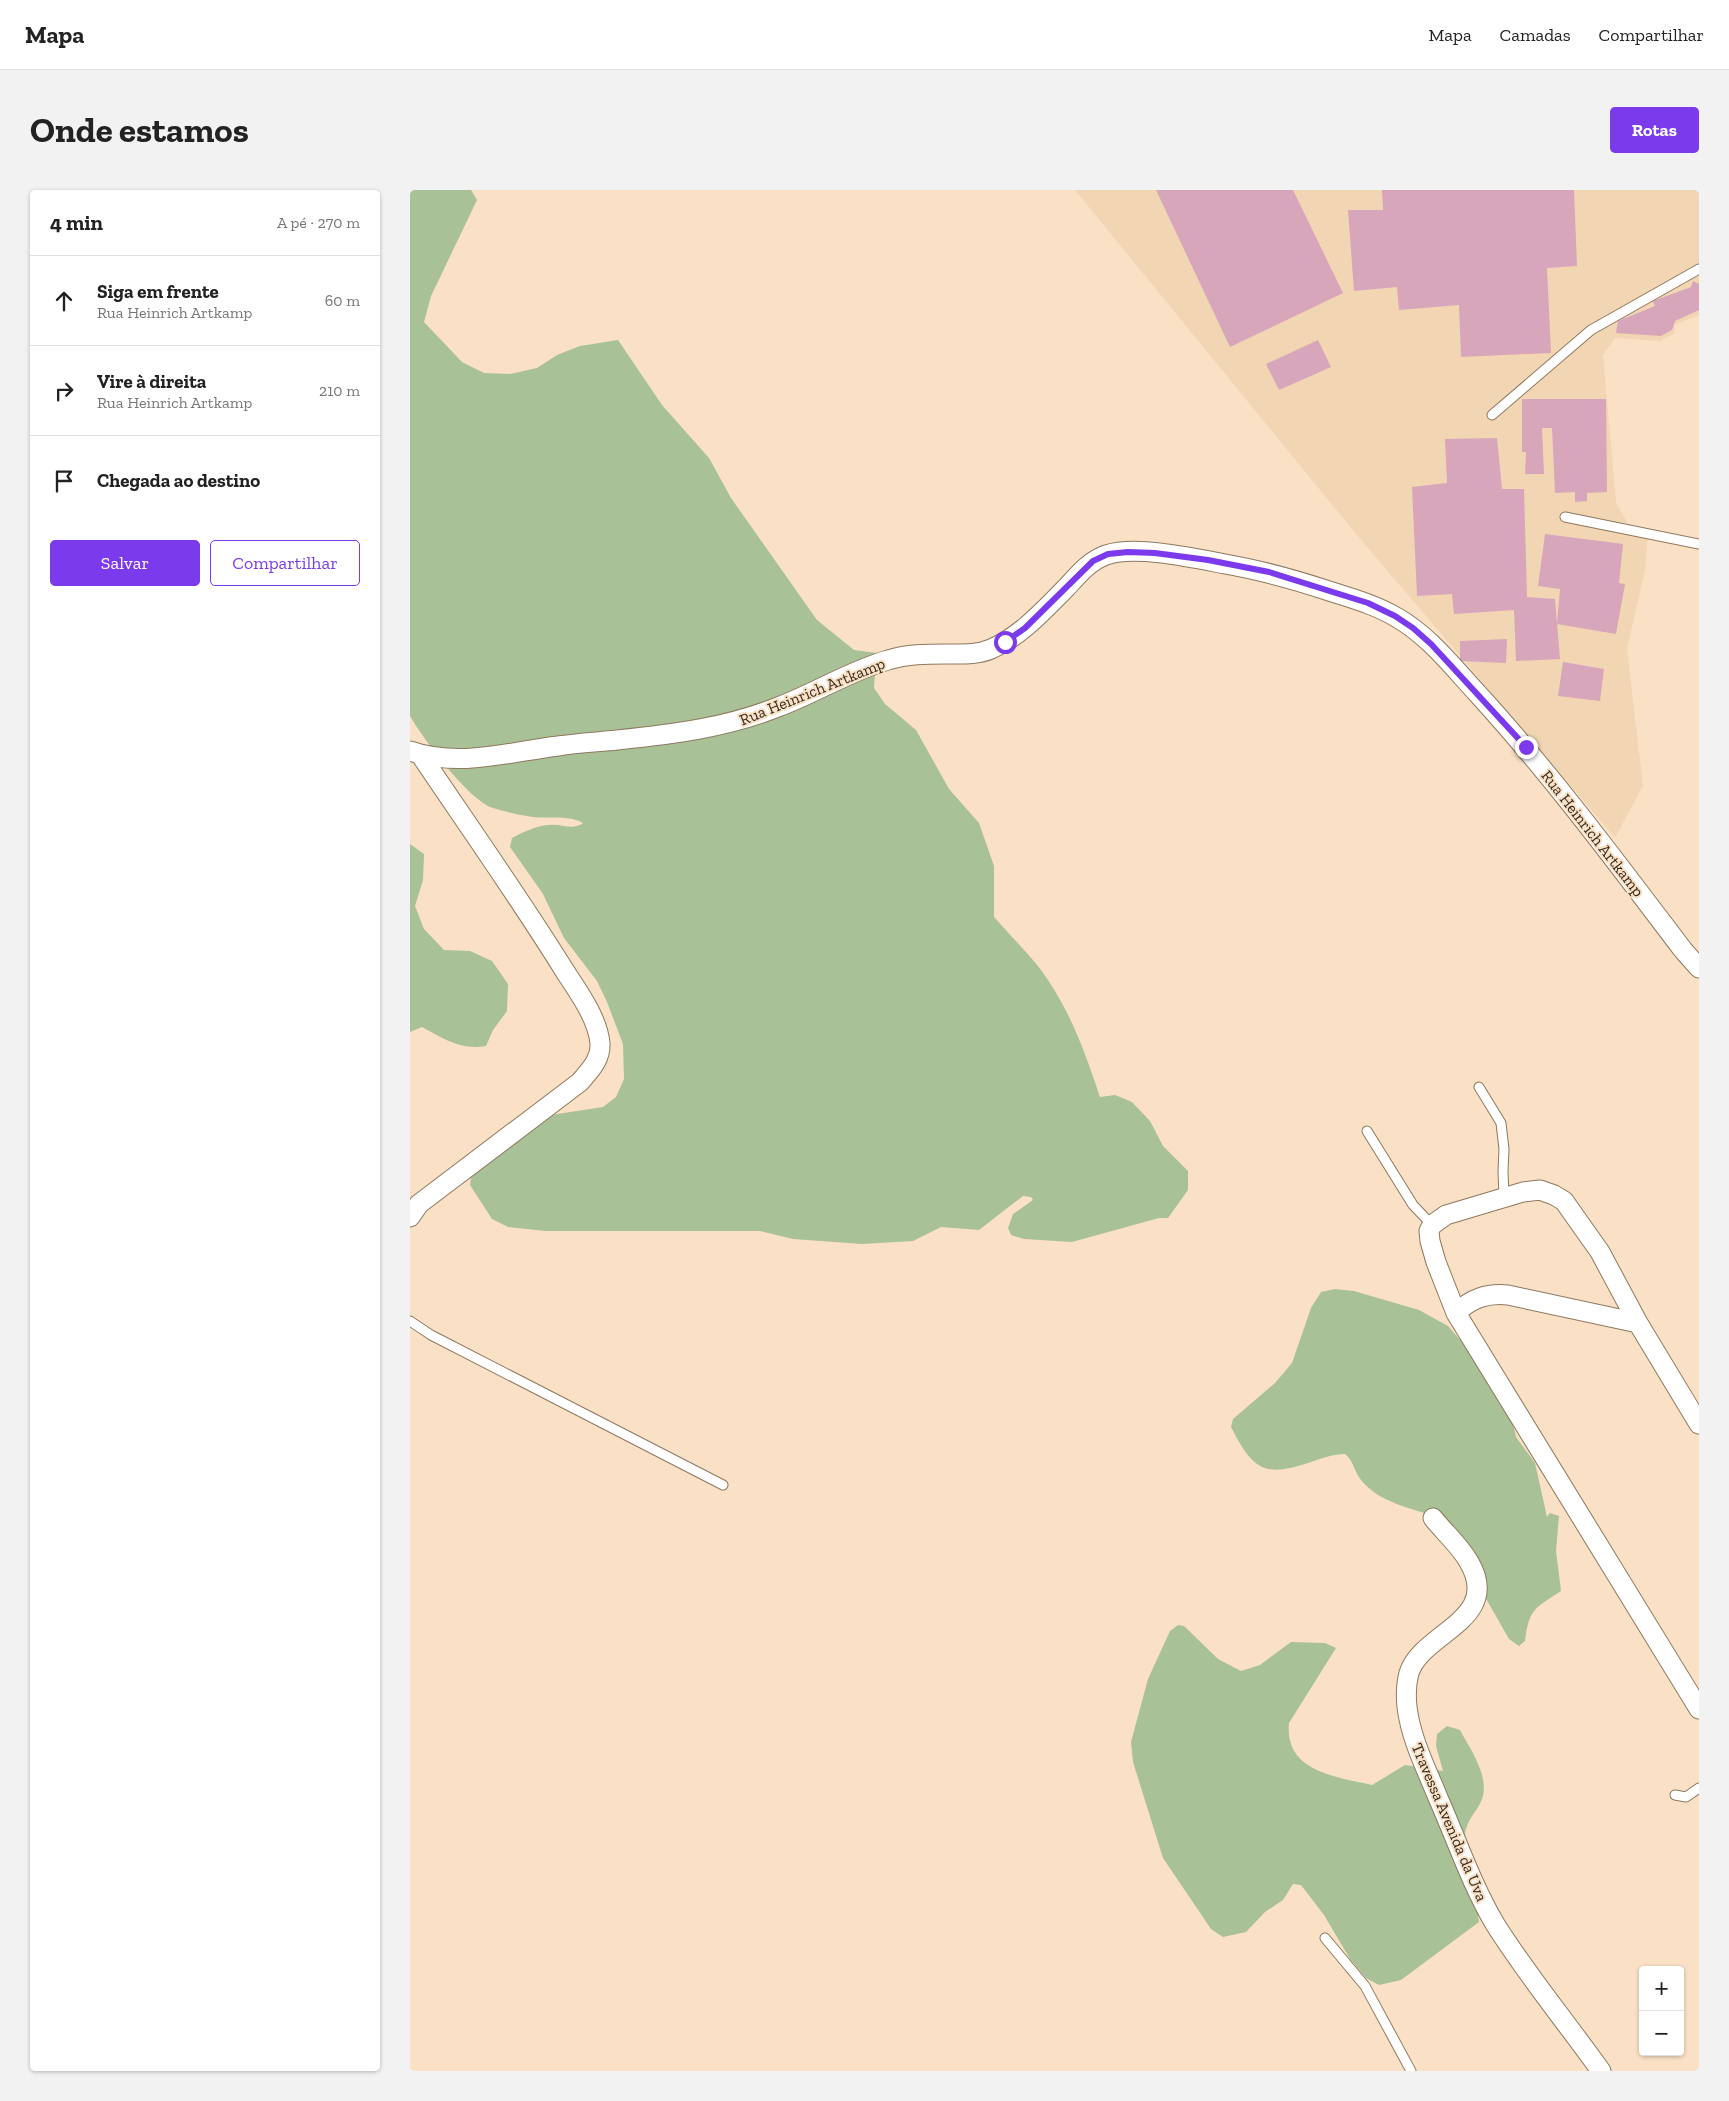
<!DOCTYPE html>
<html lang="pt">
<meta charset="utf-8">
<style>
body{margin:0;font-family:"Zilla Slab",serif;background:#f2f2f2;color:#222}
.controls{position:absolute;right:15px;bottom:15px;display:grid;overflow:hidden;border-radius:5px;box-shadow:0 1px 4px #0004}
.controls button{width:45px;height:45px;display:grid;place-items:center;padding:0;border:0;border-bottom:1px solid #e0e0e0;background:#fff;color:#222;font:25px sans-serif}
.stop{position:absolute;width:15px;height:15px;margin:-11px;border:4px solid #7c3aed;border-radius:50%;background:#fff}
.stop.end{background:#7c3aed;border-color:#fff;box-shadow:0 1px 5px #0008}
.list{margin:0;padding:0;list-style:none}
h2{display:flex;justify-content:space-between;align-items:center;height:65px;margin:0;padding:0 20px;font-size:21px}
h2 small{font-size:16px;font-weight:400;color:#767676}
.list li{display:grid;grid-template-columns:32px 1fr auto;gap:15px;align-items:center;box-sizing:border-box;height:90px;padding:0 20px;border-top:1px solid #e0e0e0}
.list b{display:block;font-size:19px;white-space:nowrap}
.list p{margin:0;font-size:16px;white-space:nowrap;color:#767676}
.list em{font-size:16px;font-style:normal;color:#767676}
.actions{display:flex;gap:10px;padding:15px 20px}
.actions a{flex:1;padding:11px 0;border:1px solid #7c3aed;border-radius:5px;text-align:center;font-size:18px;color:#7c3aed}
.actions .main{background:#7c3aed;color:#fff}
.icon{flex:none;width:28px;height:28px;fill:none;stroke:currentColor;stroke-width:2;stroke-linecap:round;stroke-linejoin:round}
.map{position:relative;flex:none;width:1289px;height:1881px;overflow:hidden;border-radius:5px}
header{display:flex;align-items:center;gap:30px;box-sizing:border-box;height:70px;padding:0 25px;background:#fff;border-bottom:1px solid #e0e0e0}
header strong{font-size:24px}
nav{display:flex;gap:28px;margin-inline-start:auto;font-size:18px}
.intro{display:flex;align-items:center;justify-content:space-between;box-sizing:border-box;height:120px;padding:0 30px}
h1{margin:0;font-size:35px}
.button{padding:12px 22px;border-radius:5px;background:#7c3aed;color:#fff;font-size:18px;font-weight:700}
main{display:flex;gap:30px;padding:0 30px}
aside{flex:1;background:#fff;border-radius:5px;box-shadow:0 1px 4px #0004}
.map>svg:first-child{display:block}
.built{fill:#f2d5b3}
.forest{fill:#a8c197}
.building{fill:#d7a6bb}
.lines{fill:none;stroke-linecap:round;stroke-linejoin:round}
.service-casing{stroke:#8e785e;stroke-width:11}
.minor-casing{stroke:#8e785e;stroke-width:21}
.service{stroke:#fff;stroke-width:9}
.minor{stroke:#fff;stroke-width:19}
.route{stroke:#7c3aed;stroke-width:6}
.labels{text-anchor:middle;stroke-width:4;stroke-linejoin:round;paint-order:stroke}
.street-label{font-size:16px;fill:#342a20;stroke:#fae1c5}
</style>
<header>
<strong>Mapa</strong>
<nav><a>Mapa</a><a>Camadas</a><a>Compartilhar</a></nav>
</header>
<div class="intro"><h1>Onde estamos</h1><a class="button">Rotas</a></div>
<main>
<aside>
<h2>4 min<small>A pé · 270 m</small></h2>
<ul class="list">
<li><svg class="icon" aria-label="ahead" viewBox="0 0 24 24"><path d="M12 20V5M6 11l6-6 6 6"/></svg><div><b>Siga em frente</b><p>Rua Heinrich Artkamp</p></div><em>60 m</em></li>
<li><svg class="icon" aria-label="right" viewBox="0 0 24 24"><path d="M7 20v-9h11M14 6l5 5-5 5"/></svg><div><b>Vire à direita</b><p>Rua Heinrich Artkamp</p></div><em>210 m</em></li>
<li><svg class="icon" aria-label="arrive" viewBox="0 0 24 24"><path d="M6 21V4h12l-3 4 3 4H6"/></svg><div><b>Chegada ao destino</b></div></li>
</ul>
<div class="actions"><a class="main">Salvar</a><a>Compartilhar</a></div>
</aside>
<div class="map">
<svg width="1289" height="1881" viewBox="0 0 1289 1881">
<rect width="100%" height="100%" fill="#fae1c5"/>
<!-- built -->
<path class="built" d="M665 0H1289V125L1264 135 1265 143 1250 151 1205 148 1193 165 1206 312 1219 336 1238 341 1235 380 1217 459 1233 596 1205 648 941 338Z"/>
<!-- forest -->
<path class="forest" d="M0 0H61L67 10 21 106 14 132 52 172 74 183 100 184 127 178 147 165 170 156 208 150 252 215 299 268 321 308 407 430 444 460 483 465 465 483 464 498 475 514 506 540 539 599 569 633 584 676V727C598 743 614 759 628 776 659 817 674 859 690 907L705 905 722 912 740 931 753 956 778 981V1000L758 1028H749L662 1052 614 1049 601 1045 598 1038 603 1024 623 1010 621 1007 613 1006 569 1040 531 1037 503 1051 452 1054 383 1049 350 1041H135L98 1037 82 1029 60 995 62 979 121 928 193 917 206 907 214 889 213 854 197 812 187 791 154 748 133 704 100 657 102 648C113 642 126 636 139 635 150 633 163 641 173 633 156 624 136 630 117 626 106 624 91 621 80 617 55 605 14 550 0 526Z
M0 654 14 664 13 690 5 716 14 739 34 760 60 761 82 771 98 794 97 821 83 840 76 856C52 861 32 848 12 837L0 842Z
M925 1099 944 1101 1009 1120 1038 1136 1066 1168 1103 1234 1106 1247 1125 1273 1137 1327 1140 1323 1149 1326 1146 1361 1151 1401C1125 1418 1119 1419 1115 1451L1109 1456 1099 1449 1030 1328C1004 1319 969 1313 951 1290 944 1282 944 1271 935 1264 923 1264 913 1268 901 1272 854 1288 843 1280 821 1237L823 1229 865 1193 882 1173 901 1118 911 1102Z
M768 1435 774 1436 808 1469 831 1481 850 1475 881 1452 915 1453 926 1458 879 1533C874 1582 927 1587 962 1595L995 1575 1033 1581 1026 1556 1027 1544 1037 1536 1050 1540C1060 1559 1080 1586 1072 1609 1067 1622 1059 1626 1055 1643L1069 1732 991 1790 969 1795 956 1788 940 1769 914 1725 891 1695 883 1694 873 1710 855 1722 836 1742 813 1747 801 1739 753 1668 723 1572 721 1552 738 1489 760 1441Z"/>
<!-- building -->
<path class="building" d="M746 0H883L933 103 820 157Z
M972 0H1164L1167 76 1137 78 1141 163 1051 167 1049 115 989 120 987 97 944 101 938 20H973Z
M1283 91 1289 94V120L1265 131 1262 140 1251 146 1206 143 1208 131 1245 116 1243 111 1281 97Z
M908 150 921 177 869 200 856 174Z
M1112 209H1196L1197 302 1177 303V311L1165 312V302L1145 303 1142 238H1132L1134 284H1115L1116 262H1112Z
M1087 248 1092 299H1114L1117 407 1145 409 1150 469 1106 471 1104 420 1044 424 1042 404 1007 406 1002 297 1037 293 1035 249Z
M1135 344 1213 354 1209 393 1215 394 1206 444 1147 434 1150 399 1128 396Z
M1097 449 1096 473 1050 471V451Z
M1153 472 1194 479 1190 511 1148 506Z"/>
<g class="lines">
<!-- service casing -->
<g class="service-casing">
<path id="service" d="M1082 225 1181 140 1289 79
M1155 327 1289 354
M1069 897 1091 933 1094 959 1093 981 1094 1007
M957 941 1003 1015 1022 1035
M0 1131 21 1145 313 1295
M1265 1605 1276 1607 1289 1598
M915 1748 955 1796 1001 1881"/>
</g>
<!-- minor casing -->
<g class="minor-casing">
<path id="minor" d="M0 561C49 578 99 562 148 556 168 553 188 552 207 550 264 544 315 538 368 517 405 503 440 481 478 470 497 464 517 464 537 464 552 464 567 465 581 459 611 446 634 420 656 398 668 385 679 371 696 365 726 355 784 368 815 374 850 380 882 389 916 400 940 408 964 414 986 427 1018 445 1042 476 1067 503 1141 584 1207 673 1273 760L1289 778
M0 1027 9 1014 170 892C180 880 191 870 190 853 187 825 165 798 151 775 106 703 57 634 10 564
M1046 1123C1062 1108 1077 1103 1098 1105L1228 1133
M1289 1234 1228 1133 1190 1062 1154 1011 1144 1005 1130 1000 1113 1002 1036 1025 1022 1035 1019 1041 1020 1051 1026 1072 1046 1123 1289 1519
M1023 1328C1034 1342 1050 1356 1059 1372 1093 1430 1012 1442 999 1483 996 1494 996 1507 997 1517 1001 1550 1017 1580 1029 1610 1047 1651 1062 1695 1085 1734 1117 1785 1156 1832 1191 1881"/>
</g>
<!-- service -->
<use href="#service" class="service"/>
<!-- minor -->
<use href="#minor" class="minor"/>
</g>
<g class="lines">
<!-- route -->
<path class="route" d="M595 452 615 438 683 371 698 364 718 362 745 363 798 370 859 382 958 413 985 426 1003 438 1021 454 1116 557"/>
</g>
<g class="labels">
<!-- street labels -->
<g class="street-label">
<text transform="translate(402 501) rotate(-22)" y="6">Rua Heinrich Artkamp</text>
<text transform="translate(1183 643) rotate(52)" y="6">Rua Heinrich Artkamp</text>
<text transform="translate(1040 1632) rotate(67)" y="6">Travessa Avenida da Uva</text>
</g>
</g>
</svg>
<div class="controls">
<button>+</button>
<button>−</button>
</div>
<div class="stop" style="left:595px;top:452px"></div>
<div class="stop end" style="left:1116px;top:557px"></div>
</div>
</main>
